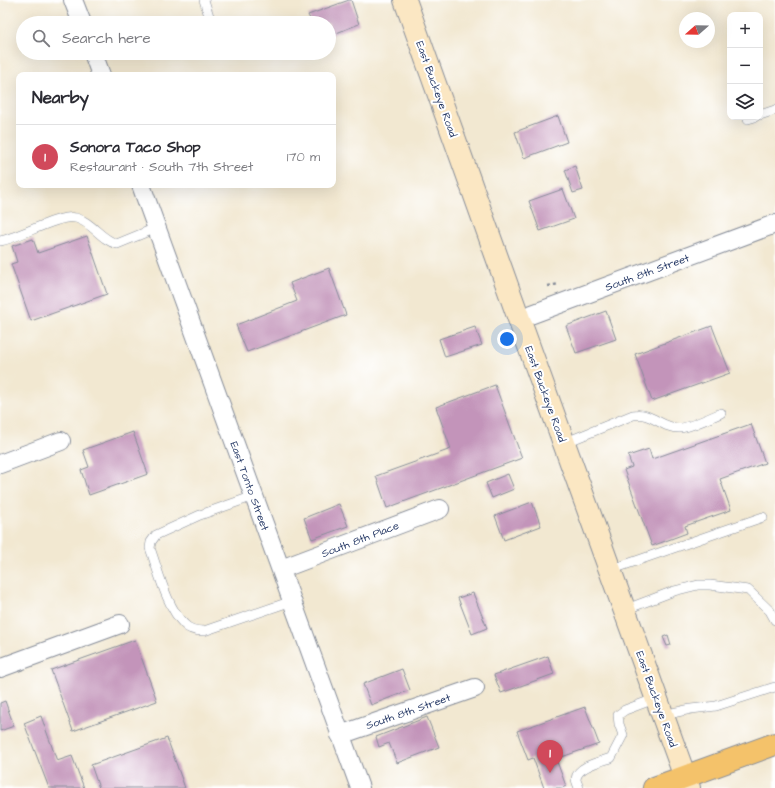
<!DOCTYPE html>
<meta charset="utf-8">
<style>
body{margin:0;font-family:"Architects Daughter",sans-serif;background:#f2f2f3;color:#2b2b33}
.controls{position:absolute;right:12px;top:12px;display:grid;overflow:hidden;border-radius:8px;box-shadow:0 4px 16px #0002}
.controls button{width:36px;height:36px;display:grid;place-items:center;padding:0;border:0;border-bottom:1px solid #e1e1e2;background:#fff;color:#2b2b33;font:20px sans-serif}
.compass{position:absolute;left:679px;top:12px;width:36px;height:36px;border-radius:50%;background:#fff;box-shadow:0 4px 16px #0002;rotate:250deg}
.you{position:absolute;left:507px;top:339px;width:14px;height:14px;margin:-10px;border:3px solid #fff;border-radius:50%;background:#1a73e8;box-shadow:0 0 0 6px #1a73e833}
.badge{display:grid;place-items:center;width:26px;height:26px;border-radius:50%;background:#d1495b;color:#fff;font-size:13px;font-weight:700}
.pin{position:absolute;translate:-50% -33px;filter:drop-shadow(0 1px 2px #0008)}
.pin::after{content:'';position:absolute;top:21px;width:14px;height:12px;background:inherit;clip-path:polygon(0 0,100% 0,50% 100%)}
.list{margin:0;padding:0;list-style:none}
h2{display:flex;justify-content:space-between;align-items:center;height:52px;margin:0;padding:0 16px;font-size:17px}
h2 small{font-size:13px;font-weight:400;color:#7c7c81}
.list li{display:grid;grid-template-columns:26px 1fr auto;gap:12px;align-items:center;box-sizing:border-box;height:64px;padding:0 16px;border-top:1px solid #e1e1e2}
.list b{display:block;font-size:15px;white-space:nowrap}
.list p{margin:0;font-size:13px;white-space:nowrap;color:#7c7c81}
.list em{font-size:13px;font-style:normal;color:#7c7c81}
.icon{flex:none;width:22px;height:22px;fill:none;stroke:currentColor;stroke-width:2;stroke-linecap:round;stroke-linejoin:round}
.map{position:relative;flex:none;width:775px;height:788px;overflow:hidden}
.search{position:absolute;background:#fff;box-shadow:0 4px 16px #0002;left:16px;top:16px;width:320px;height:44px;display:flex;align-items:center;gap:10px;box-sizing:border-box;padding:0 14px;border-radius:22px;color:#7c7c81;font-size:15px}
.panel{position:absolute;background:#fff;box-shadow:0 4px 16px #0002;left:16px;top:72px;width:320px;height:116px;border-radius:8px}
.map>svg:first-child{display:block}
.building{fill:#c394ba}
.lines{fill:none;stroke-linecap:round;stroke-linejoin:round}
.lane-casing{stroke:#868c98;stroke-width:10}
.street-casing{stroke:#868c98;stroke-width:20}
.secondary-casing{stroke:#868c98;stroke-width:24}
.primary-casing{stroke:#868c98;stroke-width:24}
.path{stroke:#868c98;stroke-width:2.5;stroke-dasharray:3 3;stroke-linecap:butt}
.lane{stroke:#fff;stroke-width:9}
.street{stroke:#fff;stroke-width:18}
.secondary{stroke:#fbe7c3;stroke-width:22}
.primary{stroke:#f4c26a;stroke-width:22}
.labels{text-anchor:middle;stroke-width:4;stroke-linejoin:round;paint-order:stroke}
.street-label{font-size:11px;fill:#1b2f5e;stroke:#fff}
</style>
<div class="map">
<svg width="775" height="788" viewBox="0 0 775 788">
<rect width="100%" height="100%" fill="#fff"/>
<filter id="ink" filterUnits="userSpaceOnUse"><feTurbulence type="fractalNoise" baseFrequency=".025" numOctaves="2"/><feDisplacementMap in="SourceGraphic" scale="8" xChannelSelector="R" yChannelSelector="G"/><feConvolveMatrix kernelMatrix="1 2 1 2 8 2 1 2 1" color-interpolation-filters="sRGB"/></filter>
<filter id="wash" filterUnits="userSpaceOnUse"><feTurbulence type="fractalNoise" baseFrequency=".012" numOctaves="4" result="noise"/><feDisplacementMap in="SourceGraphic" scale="16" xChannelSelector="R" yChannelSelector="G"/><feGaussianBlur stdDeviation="0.9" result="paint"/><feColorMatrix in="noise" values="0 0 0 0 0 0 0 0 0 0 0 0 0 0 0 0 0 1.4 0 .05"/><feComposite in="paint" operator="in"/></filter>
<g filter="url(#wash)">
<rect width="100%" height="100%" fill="#f2e8d1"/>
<g id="blocks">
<!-- building -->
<path class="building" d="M349 0H351L359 24 329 36V23H312L308 15Z
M558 116 567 142 524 158 515 132Z
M575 166 583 190 573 193 565 170Z
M563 189 574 219 540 231 529 201Z
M87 236 107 294 31 321 11 264 17 262 12 246 33 239 38 253Z
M329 268 346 315 247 352 236 325 297 301 290 283Z
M606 311 616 339 576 353 566 326Z
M712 326 730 373 652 401 635 354Z
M475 327 482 345 445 357 439 339Z
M495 385 522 458 387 508 376 476 451 449 436 407Z
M751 424 765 463 720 479 731 510 685 526 687 533 652 546 624 470 632 467 628 456 649 449 652 459Z
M133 432 148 474 89 495 81 470 89 467 83 450Z
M508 474 514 489 492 498 486 483Z
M532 502 541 526 504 540 495 516Z
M339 504 348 526 312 539 304 518Z
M473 593 487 628 472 634 458 598Z
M668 635 671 645 667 646 663 637Z
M135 640 157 701 73 731 51 670Z
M548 656 554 674 501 693 494 675Z
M402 669 410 690 371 705 363 684Z
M5 701 14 726 0 731V703Z
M585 707 599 744 556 759 566 786 562 788H544L533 758 528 760 517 731Z
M41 716 57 761 72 756 84 788H49L24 723Z
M427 717 439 747 397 763 389 743 379 747 376 737Z
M167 738 185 788H99L91 765Z"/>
</g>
</g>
<g filter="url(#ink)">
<use href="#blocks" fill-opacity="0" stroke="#868c98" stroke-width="1"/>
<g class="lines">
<!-- lane casing -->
<g class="lane-casing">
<path id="lane" d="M204 0 209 16
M760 115 775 110
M748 119 755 117
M0 241C19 238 59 214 76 218 92 222 101 240 117 244L156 228
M564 443 633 415C651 411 662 429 680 428 688 428 712 417 721 413
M254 496 200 515 156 535 151 542 150 548C158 570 167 608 184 624 189 630 196 631 204 631L292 601
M610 570 763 517
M624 610 674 591 698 585H710L748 590 770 611 775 620
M663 715 691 709 716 706 775 687
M579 788C578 785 576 781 576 779 577 766 602 761 611 758L623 735 619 724 618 715 625 710 657 698"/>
</g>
<!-- street casing -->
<g class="street-casing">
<path id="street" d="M73 0 82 23
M93 53 101 75
M141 185 360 788
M519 319 775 224
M0 464 61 441
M281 569 440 509
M0 668 120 624
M340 735 475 688"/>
</g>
<!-- secondary casing -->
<g class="secondary-casing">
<path id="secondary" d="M405 0 519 319 689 788"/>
</g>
<!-- primary casing -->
<g class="primary-casing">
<path id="primary" d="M654 788 775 744"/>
</g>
<!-- path -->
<path class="path" d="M548 286 559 284"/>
<!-- lane -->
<use href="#lane" class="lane"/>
<!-- street -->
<use href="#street" class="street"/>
<!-- secondary -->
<use href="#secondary" class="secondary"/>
<!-- primary -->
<use href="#primary" class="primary"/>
</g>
</g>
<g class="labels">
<!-- street labels -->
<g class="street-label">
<text transform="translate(437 89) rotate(70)" y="4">East Buckeye Road</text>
<text transform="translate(647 272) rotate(-20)" y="4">South 8th Street</text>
<text transform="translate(546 394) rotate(70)" y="4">East Buckeye Road</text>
<text transform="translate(250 486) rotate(70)" y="4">East Tonto Street</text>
<text transform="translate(360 539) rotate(-21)" y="4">South 8th Place</text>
<text transform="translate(657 699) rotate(70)" y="4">East Buckeye Road</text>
<text transform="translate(408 711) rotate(-19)" y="4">South 8th Street</text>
</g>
</g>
</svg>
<div class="controls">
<button>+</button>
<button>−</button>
<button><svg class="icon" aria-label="layers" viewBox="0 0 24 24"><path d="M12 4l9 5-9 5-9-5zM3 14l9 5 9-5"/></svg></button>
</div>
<svg class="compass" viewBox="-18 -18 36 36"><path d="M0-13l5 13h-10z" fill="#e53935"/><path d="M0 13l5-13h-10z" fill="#7c7c81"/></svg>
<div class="you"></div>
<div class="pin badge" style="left:550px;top:773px">1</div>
<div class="search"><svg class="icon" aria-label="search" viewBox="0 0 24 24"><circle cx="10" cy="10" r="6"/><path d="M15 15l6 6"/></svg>Search here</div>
<section class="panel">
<h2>Nearby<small></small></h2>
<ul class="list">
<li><span class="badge">1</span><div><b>Sonora Taco Shop</b><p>Restaurant · South 7th Street</p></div><em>170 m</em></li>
</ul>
</section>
</div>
